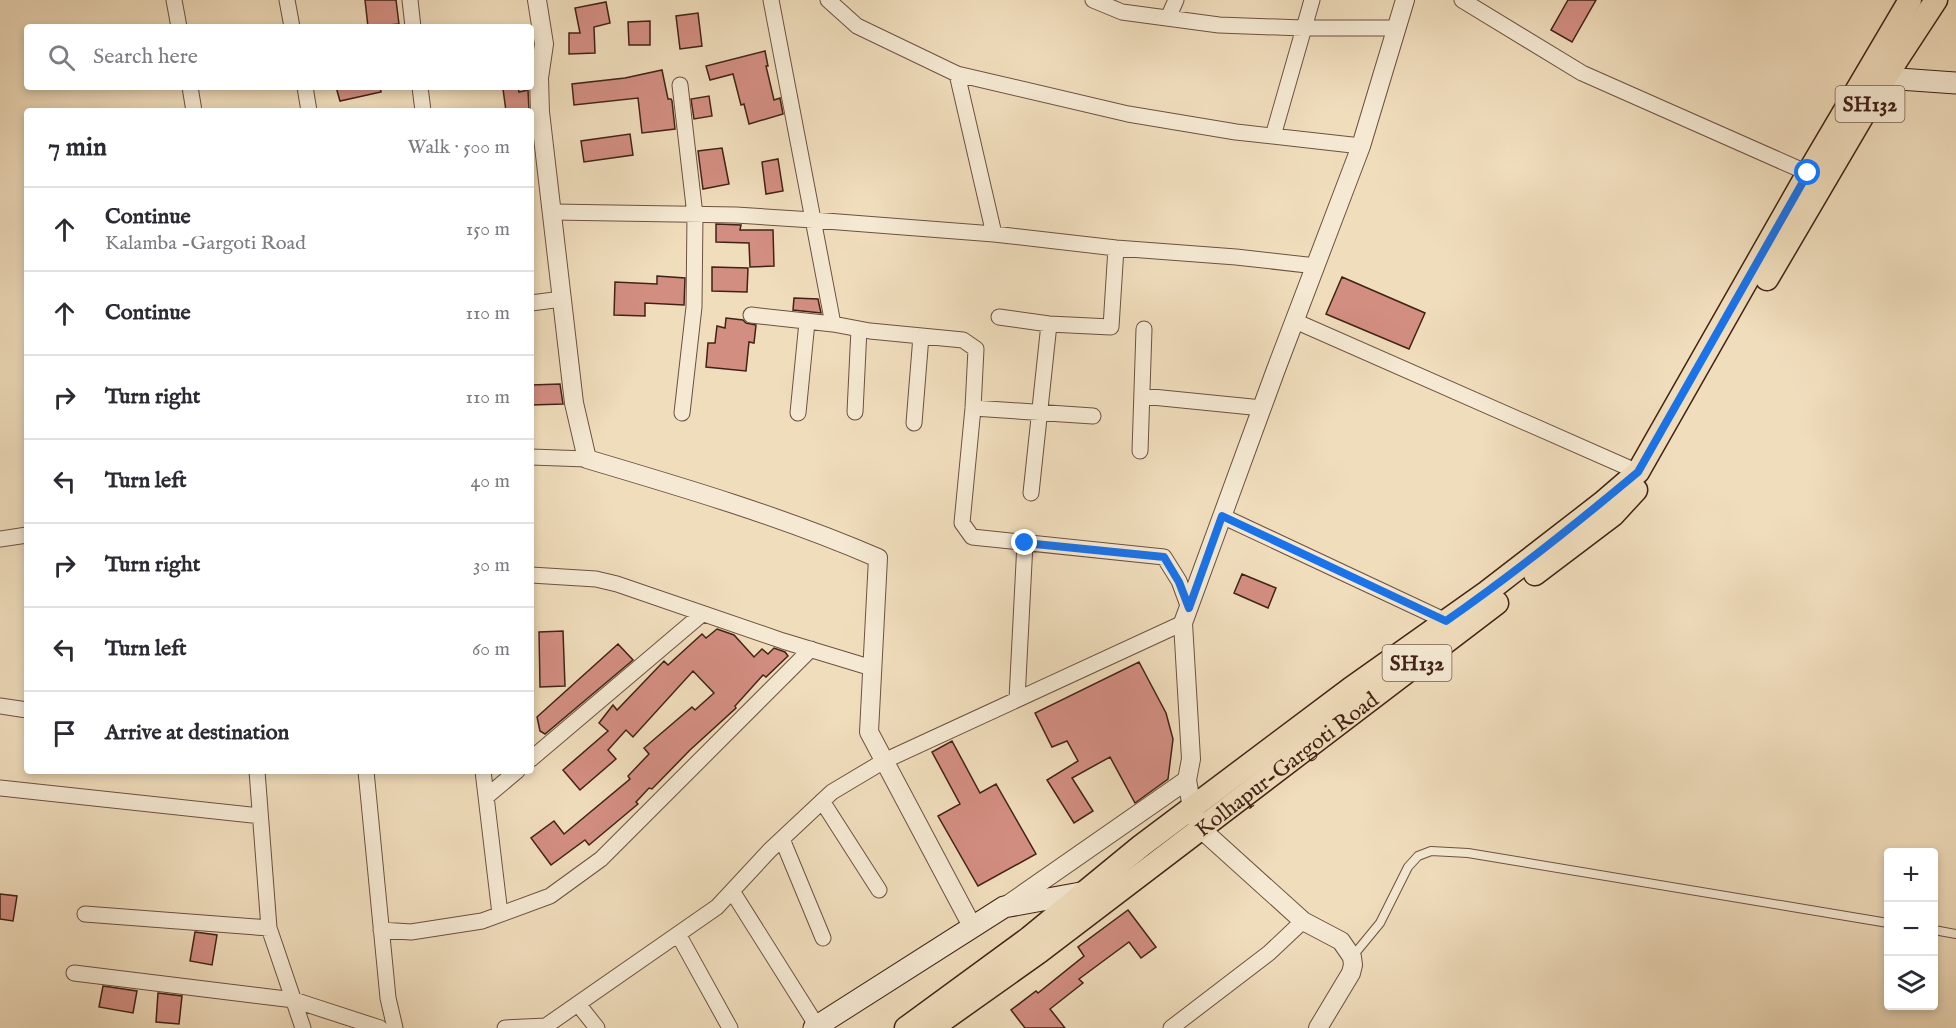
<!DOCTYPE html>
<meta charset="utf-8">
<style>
body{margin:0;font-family:"IM FELL English",serif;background:#f7f7f7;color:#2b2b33}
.controls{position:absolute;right:18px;bottom:18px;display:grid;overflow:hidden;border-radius:6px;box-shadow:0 3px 9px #0003}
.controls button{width:54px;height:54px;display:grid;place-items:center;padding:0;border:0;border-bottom:2px solid #e1e1e2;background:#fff;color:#2b2b33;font:30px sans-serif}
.stop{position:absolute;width:18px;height:18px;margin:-14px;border:4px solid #1a73e8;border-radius:50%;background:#fff}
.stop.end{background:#1a73e8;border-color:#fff;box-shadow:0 2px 6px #0008}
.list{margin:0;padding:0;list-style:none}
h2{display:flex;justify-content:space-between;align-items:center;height:78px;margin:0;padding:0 24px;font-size:26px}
h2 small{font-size:20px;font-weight:400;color:#7c7c81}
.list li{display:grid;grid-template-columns:39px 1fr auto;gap:18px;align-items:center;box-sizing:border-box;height:84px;padding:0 24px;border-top:2px solid #e1e1e2}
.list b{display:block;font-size:22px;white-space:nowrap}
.list p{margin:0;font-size:20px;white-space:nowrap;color:#7c7c81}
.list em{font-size:20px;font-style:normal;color:#7c7c81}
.icon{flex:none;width:33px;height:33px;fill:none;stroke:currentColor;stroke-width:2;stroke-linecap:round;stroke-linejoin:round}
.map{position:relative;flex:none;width:1956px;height:1028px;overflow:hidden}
.search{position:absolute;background:#fff;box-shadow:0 3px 9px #0003;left:24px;top:24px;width:510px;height:66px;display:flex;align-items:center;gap:15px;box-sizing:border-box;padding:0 21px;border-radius:6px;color:#7c7c81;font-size:22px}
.panel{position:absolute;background:#fff;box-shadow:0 3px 9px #0003;left:24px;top:108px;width:510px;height:666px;border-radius:6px}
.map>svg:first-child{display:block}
.building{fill:#d38e82;stroke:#412216;stroke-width:1.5}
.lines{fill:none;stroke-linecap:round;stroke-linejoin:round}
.service-casing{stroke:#6d5140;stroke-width:10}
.minor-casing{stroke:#6d5140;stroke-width:17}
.tertiary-casing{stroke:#6d5140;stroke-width:20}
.secondary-casing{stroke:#412216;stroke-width:23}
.primary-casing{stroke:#412216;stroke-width:25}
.service{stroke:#f5e9d3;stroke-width:8}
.minor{stroke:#f5e9d3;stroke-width:15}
.tertiary{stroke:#f5e9d3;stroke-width:18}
.secondary{stroke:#f5e9d3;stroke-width:21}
.primary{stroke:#f0ddbc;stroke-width:22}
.route{stroke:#1a73e8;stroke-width:8}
.labels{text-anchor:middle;stroke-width:6;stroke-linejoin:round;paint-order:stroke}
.shield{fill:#f5e9d3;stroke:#775e4f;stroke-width:1.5}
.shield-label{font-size:21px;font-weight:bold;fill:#412216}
.street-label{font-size:22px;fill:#412216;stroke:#f5e9d3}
</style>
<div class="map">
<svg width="1956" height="1028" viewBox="0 0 1956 1028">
<rect width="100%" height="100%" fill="#f0ddbc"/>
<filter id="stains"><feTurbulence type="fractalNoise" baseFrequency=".00333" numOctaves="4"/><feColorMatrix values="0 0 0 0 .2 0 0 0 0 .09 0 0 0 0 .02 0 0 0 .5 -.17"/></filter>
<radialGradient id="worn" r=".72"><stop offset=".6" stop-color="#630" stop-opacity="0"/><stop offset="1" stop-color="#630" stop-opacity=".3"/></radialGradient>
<!-- building -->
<path class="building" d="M365 0H396L399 24 368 27Z
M1568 0H1596L1572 42 1551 30Z
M606 2 610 23 594 27 595 53 569 54V33H580L575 8Z
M698 13 702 46 680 49 676 16Z
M650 21V45H629L628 22Z
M765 51 768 66H766L774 100 780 98 783 114 749 124 744 104 741 105 733 74 710 80 706 66Z
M662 70 668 99H671L672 101 675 129 642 133 638 98 574 105 572 84 625 78Z
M336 87H380L381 92 340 101Z
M518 88 519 92 528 90 529 111H506L503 89Z
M709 96 712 116 694 119 691 99Z
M630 134 633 155 584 162 581 141Z
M722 148 729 184 703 189 698 151Z
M778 159 783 191 766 194 762 162Z
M716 224 741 225 740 230H773L774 266 750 267 749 243 716 242Z
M712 267 748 268 747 292 712 291Z
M657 276 685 278 684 305 645 303V316L614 315 615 282 657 284Z
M1342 277 1425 313 1409 349 1326 314Z
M794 298 818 299 821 313 793 310Z
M726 318 743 320 746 323 756 325 754 343 749 342 746 371 706 367 708 343H715L717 326 725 328Z
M560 384 563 404 531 405V385Z
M1242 574 1276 588 1268 608 1234 593Z
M717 629 734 635 754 657 762 649 768 654 774 648 785 652 788 656 766 677 763 675 735 706 736 708 690 750 652 789 649 788 636 802 638 804 589 845 585 840 551 865 531 838 554 821 564 834 630 779 628 776 649 754 644 748 692 707 695 710 714 693 693 671 633 737 626 730 608 750 616 759 580 790 563 770 608 731 599 723 613 705 617 710 664 661 668 665 702 634 706 638Z
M563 631 565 686 540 687 539 632Z
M618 644 633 660 545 734 540 731 537 717Z
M1139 662 1166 713 1173 739 1168 779 1135 803 1110 757 1072 778 1093 811 1074 823 1047 780 1078 761 1067 741 1052 747 1035 713Z
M952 741 980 793 996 784 1036 854 978 886 938 816 960 804 932 752Z
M0 894 17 896 13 921 0 919Z
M1128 910 1156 947 1141 958 1129 942 1079 979 1083 983 1050 1009 1065 1028H1025L1011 1010 1036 991 1038 993 1084 956 1078 947Z
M195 932 217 935 212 965 190 961Z
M103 986 137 991 133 1013 99 1007Z
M158 993 182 996 179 1024 156 1022Z"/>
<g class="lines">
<!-- service casing -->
<g class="service-casing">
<path id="service" d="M1934 930 1956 934
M1352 957 1380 923 1408 867 1418 856 1431 851 1468 853 1888 923"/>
</g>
<!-- minor casing -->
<g class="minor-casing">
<path id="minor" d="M174 0 179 27
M287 0 292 27
M410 0 413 27
M771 0 833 324
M828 0 857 26 957 74 1128 114 1236 132 1361 146
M1093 0 1122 12 1219 25 1303 28H1395
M1462 0 1582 73 1808 173
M1168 18 1176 0
M957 74 994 234
M680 85 695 215 694 307 682 413
M190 87 194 111
M305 87 309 111
M420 87 423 111
M1273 136 1312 0
M553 212 736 215 813 220 994 234 1116 248 1236 257 1316 266
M531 303 562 299
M751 315 833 324 870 331 963 340 976 349 973 408 962 523 972 537 1164 557 1179 581 1189 608
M999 317 1049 324 1111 327 1116 248
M1295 321 1638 472
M1142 396 1262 408
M973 408 1093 416
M855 412 859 329
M798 413 807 322
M914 423 921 336
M1140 451 1144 329
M531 457 587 459
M1031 493 1049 324
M1222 516 1446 621
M0 539 27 535
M531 575 596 579 617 584 783 641 872 668
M1017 699 1025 543
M0 706 27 710
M531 759 702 614
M257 771 269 928 303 1028
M366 771 388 998 395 1028
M483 771 500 914
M0 788 260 816
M486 797 517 771
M822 801 879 890
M782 839 823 938
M732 891 817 1026
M85 914 269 928
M381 930 411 932 482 921 550 896 601 859 811 649
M678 934 730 1028
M74 973 294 1000 380 1028
M578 1004 597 1028
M505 1028 546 1026
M543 1028 717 907 770 850 832 792 884 761 1183 623
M1171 1028 1269 953 1303 921"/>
</g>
<!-- tertiary casing -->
<g class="tertiary-casing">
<path id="tertiary" d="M537 0 544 44 539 78 540 112 574 403 587 459C685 488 783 517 878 558L869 732 972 926
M1187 780 1192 808 1200 828 1303 921 1341 941 1352 957 1353 965 1351 973 1318 1028
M1006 906 1187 780 1191 759 1183 623 1275 372 1361 146 1405 0"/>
</g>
<!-- secondary casing -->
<g class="secondary-casing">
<path id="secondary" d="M1870 75 1885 78 1956 83
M814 1028 1004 907 1086 892"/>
</g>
<!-- primary casing -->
<g class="primary-casing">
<g id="primary">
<path d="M1767 279 1885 78 1936 0"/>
<path d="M1535 574 1613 515 1636 490"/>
<path d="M906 1028 1029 938 1141 846 1350 689 1487 592 1602 503 1638 472 1808 173 1910 0"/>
<path id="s1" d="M932 1028 1039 952 1497 603"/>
</g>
</g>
<!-- service -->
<use href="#service" class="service"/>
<!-- minor -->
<use href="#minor" class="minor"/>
<!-- tertiary -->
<use href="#tertiary" class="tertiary"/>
<!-- secondary -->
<use href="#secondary" class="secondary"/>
<!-- primary -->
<use href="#primary" class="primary"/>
</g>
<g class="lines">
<!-- route -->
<path class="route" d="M1025 543 1164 557 1179 582 1189 608 1222 516 1446 621C1512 575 1576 524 1638 472L1808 173"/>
</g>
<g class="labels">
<!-- shield labels -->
<g class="shield">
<rect x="1835.5" y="86" width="69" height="36" rx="4.5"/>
<rect x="1382.5" y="645" width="69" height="36" rx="4.5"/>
</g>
<g class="shield-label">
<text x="1870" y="111">SH132</text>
<text x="1417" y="670">SH132</text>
</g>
<!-- street labels -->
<g class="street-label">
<text dy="8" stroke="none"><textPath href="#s1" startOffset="442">Kolhapur-Gargoti Road</textPath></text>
</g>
</g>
<rect width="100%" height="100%" filter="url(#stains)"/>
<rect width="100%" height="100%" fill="url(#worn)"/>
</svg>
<div class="controls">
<button>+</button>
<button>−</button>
<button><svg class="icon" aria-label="layers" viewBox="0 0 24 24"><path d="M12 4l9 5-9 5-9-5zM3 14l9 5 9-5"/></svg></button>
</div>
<div class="stop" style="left:1808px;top:173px"></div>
<div class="stop end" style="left:1025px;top:543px"></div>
<div class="search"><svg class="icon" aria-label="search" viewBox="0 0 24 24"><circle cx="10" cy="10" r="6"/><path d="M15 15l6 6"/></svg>Search here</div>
<section class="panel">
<h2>7 min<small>Walk · 500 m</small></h2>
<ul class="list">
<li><svg class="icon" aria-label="ahead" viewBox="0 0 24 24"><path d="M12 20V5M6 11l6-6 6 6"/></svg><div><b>Continue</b><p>Kalamba -Gargoti Road</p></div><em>150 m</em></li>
<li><svg class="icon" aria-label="ahead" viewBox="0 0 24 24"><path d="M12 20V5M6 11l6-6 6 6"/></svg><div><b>Continue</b></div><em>110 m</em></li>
<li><svg class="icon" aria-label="right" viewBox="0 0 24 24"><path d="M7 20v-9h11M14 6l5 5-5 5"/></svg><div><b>Turn right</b></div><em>110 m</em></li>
<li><svg class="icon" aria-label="left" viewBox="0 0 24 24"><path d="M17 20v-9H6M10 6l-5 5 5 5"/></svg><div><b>Turn left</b></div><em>40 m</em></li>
<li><svg class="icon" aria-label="right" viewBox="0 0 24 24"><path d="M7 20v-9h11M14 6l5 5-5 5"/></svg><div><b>Turn right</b></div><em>30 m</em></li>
<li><svg class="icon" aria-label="left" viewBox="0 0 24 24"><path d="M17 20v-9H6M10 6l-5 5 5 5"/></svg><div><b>Turn left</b></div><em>60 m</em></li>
<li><svg class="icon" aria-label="arrive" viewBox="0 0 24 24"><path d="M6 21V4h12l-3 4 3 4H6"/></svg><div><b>Arrive at destination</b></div></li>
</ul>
</section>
</div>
